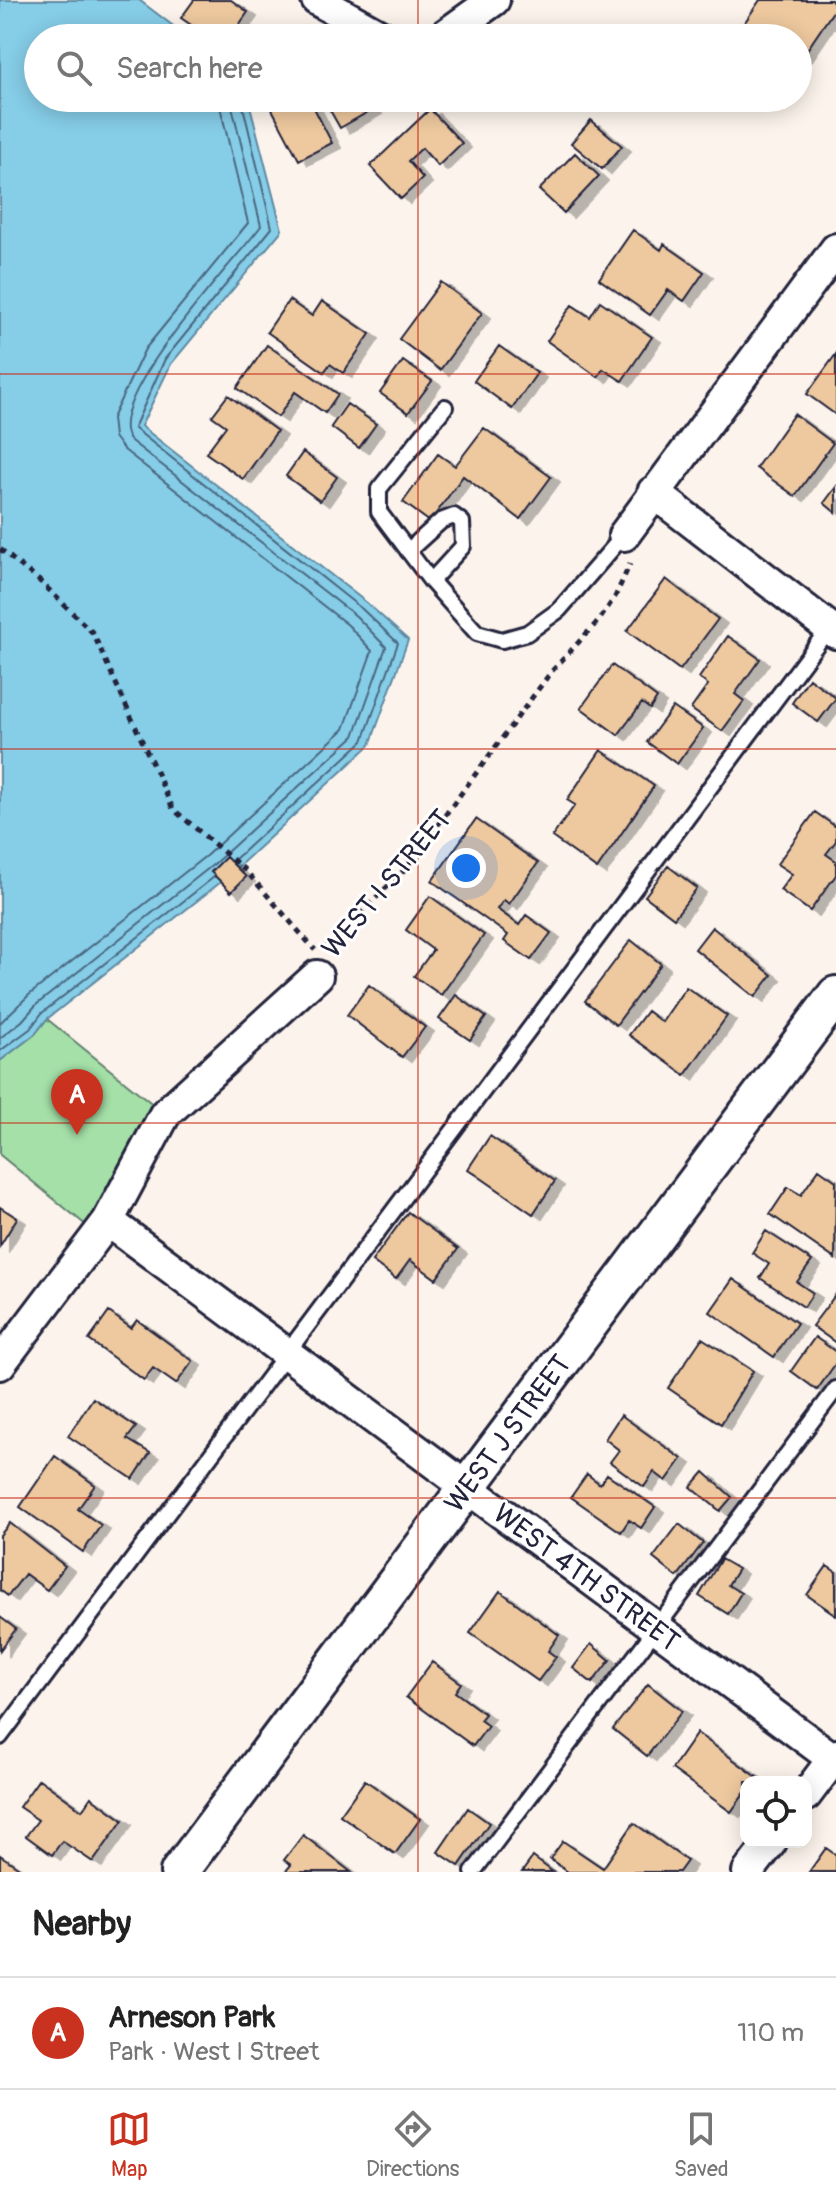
<!DOCTYPE html>
<meta charset="utf-8">
<style>
body{margin:0;font-family:Pangolin,sans-serif;background:#f6f6f6;color:#222}
.controls{position:absolute;right:24px;bottom:24px;display:grid;overflow:hidden;border-radius:16px;box-shadow:0 4px 20px #0003}
.controls button{width:72px;height:72px;display:grid;place-items:center;padding:0;border:0;border-bottom:2px solid #e0e0e0;background:#fff;color:#222;font:40px sans-serif}
.you{position:absolute;left:466px;top:868px;width:28px;height:28px;margin:-20px;border:6px solid #fff;border-radius:50%;background:#1a73e8;box-shadow:0 0 0 12px #1a73e833}
.badge{display:grid;place-items:center;width:52px;height:52px;border-radius:50%;background:#c8321e;color:#fff;font-size:26px;font-weight:700}
.pin{position:absolute;translate:-50% -66px;filter:drop-shadow(0 2px 4px #0008)}
.pin::after{content:'';position:absolute;top:42px;width:28px;height:24px;background:inherit;clip-path:polygon(0 0,100% 0,50% 100%)}
.list{margin:0;padding:0;list-style:none}
h2{display:flex;justify-content:space-between;align-items:center;height:104px;margin:0;padding:0 32px;font-size:34px}
h2 small{font-size:26px;font-weight:400;color:#767676}
.list li{display:grid;grid-template-columns:52px 1fr auto;gap:24px;align-items:center;box-sizing:border-box;height:112px;padding:0 32px;border-top:2px solid #e0e0e0}
.list b{display:block;font-size:30px;white-space:nowrap}
.list p{margin:0;font-size:26px;white-space:nowrap;color:#767676}
.list em{font-size:26px;font-style:normal;color:#767676}
.icon{flex:none;width:44px;height:44px;fill:none;stroke:currentColor;stroke-width:2;stroke-linecap:round;stroke-linejoin:round}
.map{position:relative;flex:none;width:836px;height:1872px;overflow:hidden}
.search{position:absolute;background:#fff;box-shadow:0 4px 20px #0003;left:24px;right:24px;top:24px;height:88px;display:flex;align-items:center;gap:20px;box-sizing:border-box;padding:0 28px;border-radius:44px;color:#767676;font-size:30px}
.sheet{height:216px;background:#fff}
nav{display:flex;justify-content:space-around;align-items:center;box-sizing:border-box;height:112px;border-top:2px solid #e0e0e0;background:#fff;font-size:22px;color:#767676}
nav a{display:grid;justify-items:center;gap:4px}
nav .on{color:#c8321e}
.map>svg:first-child{display:block}
.green{fill:#a4e0a7;stroke:#638171;stroke-width:2}
.water{fill:#86cde7;stroke:#5e89a2;stroke-width:2}
.lines{fill:none;stroke-linecap:round;stroke-linejoin:round}
.shore{stroke:#4a6680;stroke-width:2}
.building{fill:#eec99f;stroke:#22223b;stroke-width:2;filter:url(#shadow)}
.service-casing{stroke:#22223b;stroke-width:20}
.minor-casing{stroke:#22223b;stroke-width:36}
.tertiary-casing{stroke:#22223b;stroke-width:42}
.path{stroke:#22223b;stroke-width:5;stroke-dasharray:6 6;stroke-linecap:butt}
.service{stroke:#fff;stroke-width:14}
.minor{stroke:#fff;stroke-width:30}
.tertiary{stroke:#fff;stroke-width:36}
.grid{fill:none;stroke:#c8321e;stroke-width:2;stroke-opacity:0.55}
.labels{text-anchor:middle;stroke-width:6;stroke-linejoin:round;paint-order:stroke}
.street-label{font-size:28px;fill:#22223b;stroke:#fff}
</style>
<div class="map">
<svg width="836" height="1872" viewBox="0 0 836 1872">
<defs>
<filter id="shadow"><feDropShadow dx="9" dy="5" stdDeviation="0" flood-color="#0004"/></filter>
</defs>
<rect width="100%" height="100%" fill="#fcf4ec"/>
<filter id="ink" filterUnits="userSpaceOnUse"><feTurbulence type="fractalNoise" baseFrequency=".0125" numOctaves="2"/><feDisplacementMap in="SourceGraphic" scale="16" xChannelSelector="R" yChannelSelector="G"/><feConvolveMatrix kernelMatrix="1 2 1 2 8 2 1 2 1" color-interpolation-filters="sRGB"/></filter>
<g filter="url(#ink)">
<!-- green -->
<path class="green" d="M47 1019 165 1114 98 1235 0 1155V1061L35 1034Z"/>
<!-- water -->
<path class="water" d="M0 0H139L189 38H38V98H248L282 230 171 364 141 426 367 603 408 640 370 745 226 878 47 1019 35 1034 0 1061Z"/>
<g class="lines">
<!-- shore -->
<path class="shore" d="M233 861 363 741 398 643 362 609 134 428 165 359 272 228 241 98
M0 1023 29 995 207 855 344 729 372 651 348 625 123 449 114 437 112 418 145 349 248 223 218 98
M0 1038 22 1021 36 1005 214 864 354 736 386 647 356 616 131 441C97 405 237 259 261 226L230 98
M0 1051 30 1029 42 1013 214 877"/>
</g>
<!-- building -->
<path class="building" d="M194 0H231L248 12 230 38H210L181 18Z
M760 0H831L836 7 798 63V38H734Z
M266 98H309L332 143 299 160Z
M323 98H367L373 109 340 128Z
M430 109 462 143 438 166 422 148 408 161 423 178 401 199 370 166Z
M591 120 622 146 602 169 571 143Z
M575 153 599 176 564 213 539 190Z
M633 230 661 250 664 244 704 272 684 301 668 290 650 315 599 279Z
M441 282 482 313 440 370 399 339Z
M289 300 312 316 322 301 370 334 343 373 330 364 324 372 267 332Z
M600 301 652 337 622 381 603 369 598 377 547 341 572 305 590 317Z
M267 345 338 394 325 413 295 392 278 417 237 388Z
M499 346 537 373 512 409 474 381Z
M836 354V415L807 394Z
M403 361 432 381 408 413 380 393Z
M228 395 277 431 243 479 206 453 226 426 212 416Z
M347 404 376 424 359 448 331 427Z
M794 414 833 443 795 496 756 468Z
M484 428 551 477 520 519 463 476 430 522 403 502 438 454 455 466Z
M303 452 337 477 320 501 286 476Z
M836 487V513L824 503Z
M666 579 718 619 680 670 627 631Z
M728 636 760 659 735 694 744 701 722 731 691 709 708 685 699 678Z
M612 665 657 698 650 709 642 703 618 735 581 708Z
M809 678 836 698 818 722 792 703Z
M673 707 703 728 677 764 647 742Z
M601 750 654 786 597 869 552 837 575 805 567 800Z
M815 812 836 827V841L826 854 836 861V875L810 911 780 890 792 874 777 864Z
M476 819 538 863 509 904 504 900 497 909 519 925 526 915 551 933 531 960 504 941 508 935 432 881Z
M226 857 246 877 231 892 211 872Z
M668 866 697 888 674 918 645 896Z
M430 896 484 935 441 995 414 976 433 950 406 930Z
M712 927 772 975 755 997 695 949Z
M631 940 661 964 616 1025 585 1001Z
M369 985 425 1027 402 1057 347 1015Z
M686 987 727 1016 685 1075 629 1035 647 1011 662 1022Z
M456 995 486 1017 470 1040 439 1019Z
M490 1136 555 1181 533 1214 468 1169Z
M819 1169 836 1181 835 1259 770 1214 788 1187 801 1195Z
M0 1207 17 1218 0 1246Z
M408 1212 458 1249 436 1279 410 1260 396 1279 372 1261Z
M766 1231 812 1261 797 1282 813 1293 804 1307 760 1278 769 1264 752 1253Z
M733 1279 797 1323 774 1357 710 1312Z
M836 1294V1343L812 1326Z
M109 1312 131 1328 137 1320 193 1361 176 1384 153 1368 144 1380 89 1340Z
M815 1337 836 1352V1363L817 1390 791 1371Z
M702 1338 753 1371 721 1424 668 1388Z
M93 1398 136 1427 127 1439 150 1453 133 1479 68 1436Z
M621 1415 682 1459 666 1481 654 1472 644 1487 610 1462 619 1450 605 1439Z
M55 1456 95 1485 78 1509 101 1525 83 1552 20 1507Z
M704 1472 732 1497 720 1511 691 1487Z
M587 1474 600 1484 607 1474 655 1507 641 1528 629 1520 621 1532 571 1497Z
M10 1523 65 1566 47 1590 25 1574 8 1596 0 1590V1535Z
M679 1524 703 1543 677 1577 653 1558Z
M721 1559 738 1569 728 1585 741 1593 728 1614 699 1596Z
M827 1566 836 1572V1615L807 1595Z
M500 1591 559 1635 548 1651 556 1657 538 1681 470 1633Z
M0 1617 16 1629 0 1650Z
M591 1644 610 1660 592 1683 573 1668Z
M432 1662 461 1683 455 1692 485 1714 480 1720 488 1726 473 1746 406 1697Z
M648 1684 682 1711 647 1756 613 1729Z
M697 1733 757 1777 753 1782H746V1791L731 1812 672 1769Z
M39 1779 82 1810 91 1797 123 1820 93 1862 62 1841 52 1855 26 1836 38 1820 19 1807Z
M365 1780 420 1819 395 1854 340 1815Z
M468 1808 489 1823 459 1866 438 1852Z
M634 1823 687 1861 679 1872H568L550 1859 563 1841 603 1868Z
M303 1835 351 1872H285L291 1865 284 1860Z
M826 1848 836 1855V1872H809Z
M0 1855 25 1872H0Z
M533 1857 553 1872H522Z"/>
<g class="lines">
<!-- service casing -->
<g class="service-casing">
<path id="service" d="M445 407 379 489V512L431 581 477 633 502 640 527 633 559 610 624 535
M408 551 441 521 454 516 462 522 463 546 431 581
M0 1737 829 628
M473 1872 836 1389"/>
</g>
<!-- minor casing -->
<g class="minor-casing">
<path id="minor" d="M317 0 385 38
M441 38 494 0
M653 492 836 633
M624 535 836 249
M108 1221 836 1761
M0 1364 108 1221 165 1114 317 976
M806 1795 836 1755
M748 1872 771 1842"/>
</g>
<!-- tertiary casing -->
<g class="tertiary-casing">
<path id="tertiary" d="M179 1872 836 995"/>
</g>
<!-- path -->
<path class="path" d="M0 549 42 583 93 633 173 809 246 871 315 950
M325 949 406 868 551 672 600 619 615 597 630 564"/>
<!-- service -->
<use href="#service" class="service"/>
<!-- minor -->
<use href="#minor" class="minor"/>
<!-- tertiary -->
<use href="#tertiary" class="tertiary"/>
</g>
</g>
<!-- grid -->
<path class="grid" d="M418 0V38M418 98V1872M0 374H836M0 749H836M0 1123H836M0 1498H836"/>
<g class="labels">
<!-- street labels -->
<g class="street-label">
<text transform="translate(386 883) rotate(-50)" y="10">WEST I STREET</text>
<text transform="translate(507 1433) rotate(-53)" y="10">WEST J STREET</text>
<text transform="translate(587 1577) rotate(37)" y="10">WEST 4TH STREET</text>
</g>
</g>
</svg>
<div class="controls">
<button><svg class="icon" aria-label="locate" viewBox="0 0 24 24"><circle cx="12" cy="12" r="6"/><path d="M12 2v4M12 18v4M2 12h4M18 12h4"/></svg></button>
</div>
<div class="you"></div>
<div class="pin badge" style="left:77px;top:1135px">A</div>
<div class="search"><svg class="icon" aria-label="search" viewBox="0 0 24 24"><circle cx="10" cy="10" r="6"/><path d="M15 15l6 6"/></svg>Search here</div>
</div>
<section class="sheet">
<h2>Nearby<small></small></h2>
<ul class="list">
<li><span class="badge">A</span><div><b>Arneson Park</b><p>Park · West I Street</p></div><em>110 m</em></li>
</ul>
</section>
<nav>
<a class="on"><svg class="icon" aria-label="map" viewBox="0 0 24 24"><path d="M3 6l6-2 6 2 6-2v14l-6 2-6-2-6 2zM9 4v14M15 6v14"/></svg>Map</a>
<a><svg class="icon" aria-label="directions" viewBox="0 0 24 24"><path d="M12 3l9 9-9 9-9-9zM9 14v-3h6M13 9l2 2-2 2"/></svg>Directions</a>
<a><svg class="icon" aria-label="saved" viewBox="0 0 24 24"><path d="M7 4h10v16l-5-4-5 4z"/></svg>Saved</a>
</nav>
